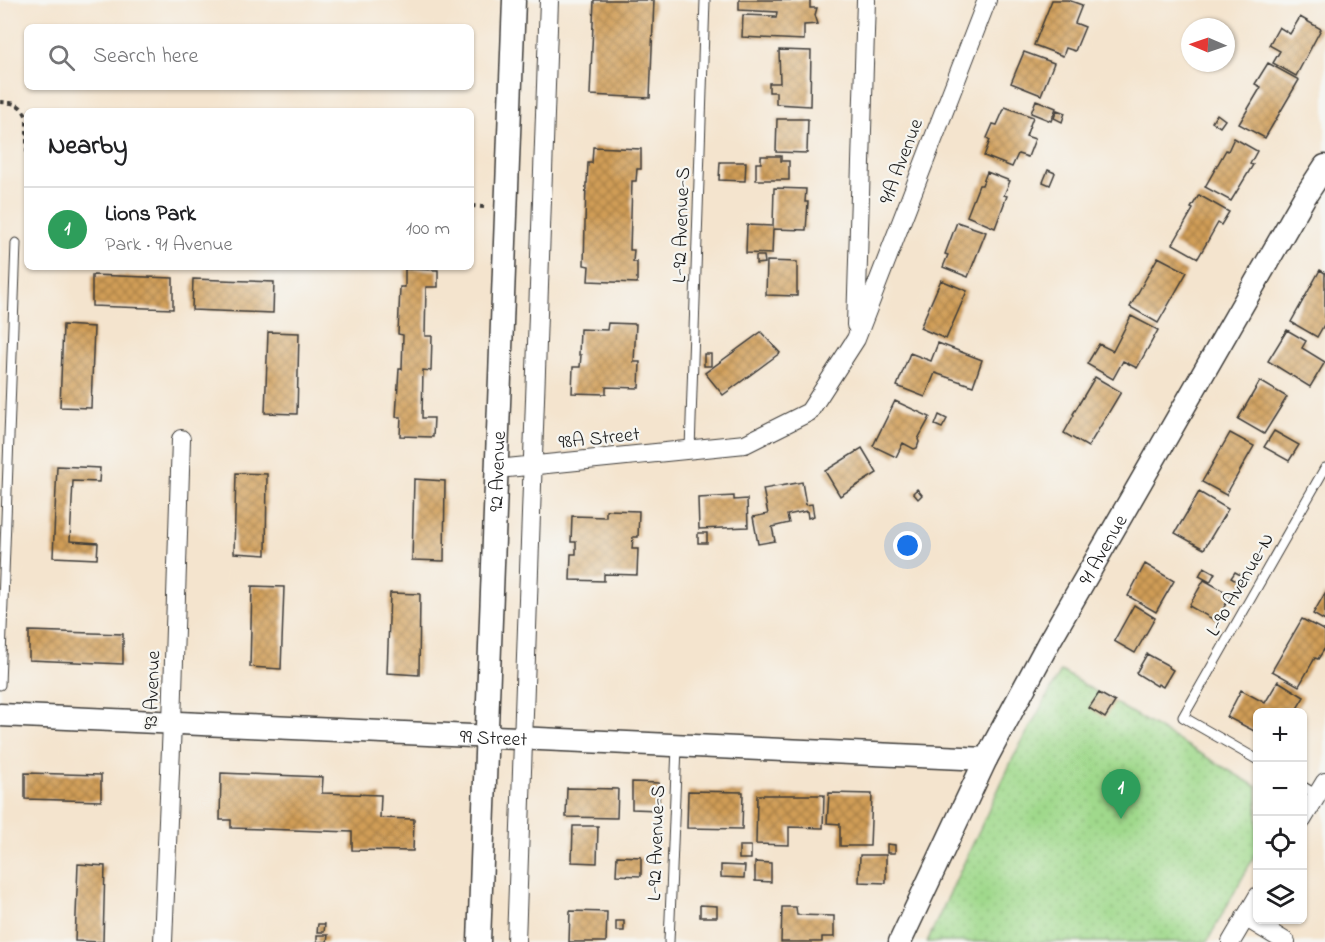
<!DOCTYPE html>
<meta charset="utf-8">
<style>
body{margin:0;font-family:"Indie Flower",sans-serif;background:#f2f2f2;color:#202124}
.controls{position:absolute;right:18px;bottom:18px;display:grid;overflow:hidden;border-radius:9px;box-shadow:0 2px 4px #0004}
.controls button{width:54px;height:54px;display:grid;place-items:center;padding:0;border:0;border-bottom:2px solid #e0e0e0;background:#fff;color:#202124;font:30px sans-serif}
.compass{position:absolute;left:1181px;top:18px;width:54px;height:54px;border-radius:50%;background:#fff;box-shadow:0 2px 4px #0004;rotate:272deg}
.you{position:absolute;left:908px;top:546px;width:21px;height:21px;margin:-15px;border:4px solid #fff;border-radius:50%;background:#1a73e8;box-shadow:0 0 0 9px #1a73e833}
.badge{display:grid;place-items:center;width:39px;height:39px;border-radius:50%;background:#ea580c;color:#fff;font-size:20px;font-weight:700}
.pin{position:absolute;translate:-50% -50px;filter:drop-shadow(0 2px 3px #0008)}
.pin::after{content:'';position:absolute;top:32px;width:21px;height:18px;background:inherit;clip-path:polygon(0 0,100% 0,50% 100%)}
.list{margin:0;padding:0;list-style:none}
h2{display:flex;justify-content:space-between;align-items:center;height:78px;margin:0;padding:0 24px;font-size:26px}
h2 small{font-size:20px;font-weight:400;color:#757577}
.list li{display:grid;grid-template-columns:39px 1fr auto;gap:18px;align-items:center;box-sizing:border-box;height:84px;padding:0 24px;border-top:2px solid #e0e0e0}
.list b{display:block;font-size:22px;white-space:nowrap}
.list p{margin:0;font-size:20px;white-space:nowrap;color:#757577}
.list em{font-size:20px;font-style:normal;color:#757577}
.icon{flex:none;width:33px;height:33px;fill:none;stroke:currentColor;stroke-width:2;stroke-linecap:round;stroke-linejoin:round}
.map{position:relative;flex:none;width:1325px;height:942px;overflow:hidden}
.search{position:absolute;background:#fff;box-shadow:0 2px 4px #0004;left:24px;top:24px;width:450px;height:66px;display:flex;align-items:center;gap:15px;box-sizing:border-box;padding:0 21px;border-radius:9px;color:#757577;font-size:22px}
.panel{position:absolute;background:#fff;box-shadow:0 2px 4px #0004;left:24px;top:108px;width:450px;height:162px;border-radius:9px}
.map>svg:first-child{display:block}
.grass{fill:url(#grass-dots);stroke:#5e7a54;stroke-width:1.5}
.building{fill:url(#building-cross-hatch)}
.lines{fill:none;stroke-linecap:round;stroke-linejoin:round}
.service-casing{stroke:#3c3a37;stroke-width:11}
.minor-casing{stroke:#3c3a37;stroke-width:20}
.tertiary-casing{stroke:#3c3a37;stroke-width:25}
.path{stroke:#3c3a37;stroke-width:4;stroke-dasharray:4.5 4.5;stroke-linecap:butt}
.service{stroke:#fff;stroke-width:9}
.minor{stroke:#fff;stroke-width:18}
.tertiary{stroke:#fff;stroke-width:22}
.labels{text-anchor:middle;stroke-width:4.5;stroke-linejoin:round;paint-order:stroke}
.street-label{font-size:20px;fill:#1c1c1c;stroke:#f6f6f2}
</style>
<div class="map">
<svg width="1325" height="942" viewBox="0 0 1325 942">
<defs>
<pattern id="grass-dots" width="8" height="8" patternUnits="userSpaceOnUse" patternTransform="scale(1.5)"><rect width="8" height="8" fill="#a0d98c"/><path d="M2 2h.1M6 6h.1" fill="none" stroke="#89ba78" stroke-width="1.8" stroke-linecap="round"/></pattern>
<pattern id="building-cross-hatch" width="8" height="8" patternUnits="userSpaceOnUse" patternTransform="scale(1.5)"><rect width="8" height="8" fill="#d09d56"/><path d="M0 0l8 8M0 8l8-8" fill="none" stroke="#a87f46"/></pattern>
</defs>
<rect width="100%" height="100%" fill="#f6f6f2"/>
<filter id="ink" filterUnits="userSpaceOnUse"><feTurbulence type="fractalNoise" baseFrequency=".0167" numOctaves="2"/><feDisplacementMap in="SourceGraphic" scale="12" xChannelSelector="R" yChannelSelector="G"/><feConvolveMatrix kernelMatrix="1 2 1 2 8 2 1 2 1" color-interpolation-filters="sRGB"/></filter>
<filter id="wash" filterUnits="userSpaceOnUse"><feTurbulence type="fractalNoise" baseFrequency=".008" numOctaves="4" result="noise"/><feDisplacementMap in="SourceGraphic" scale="24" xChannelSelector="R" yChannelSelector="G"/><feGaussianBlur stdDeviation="1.35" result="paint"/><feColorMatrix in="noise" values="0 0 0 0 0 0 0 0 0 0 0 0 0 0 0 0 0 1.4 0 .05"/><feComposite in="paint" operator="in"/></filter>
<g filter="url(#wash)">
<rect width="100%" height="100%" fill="#f4e4ce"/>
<!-- grass -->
<path class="grass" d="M1061 671 1257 787V851L1207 942H927L1013 758Z"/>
<g id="blocks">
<!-- building -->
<path class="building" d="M594 0H654L650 98 590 95Z
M739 0H810V8H817L815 15 818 24 804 25V40L742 37 743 15 774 16 773 18H776L777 12 739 10Z
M1052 0H1068L1082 5 1075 23 1085 27 1075 51 1066 48 1063 56 1034 45Z
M1300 17 1321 29 1296 76 1273 63 1280 51 1269 45 1279 27 1290 34Z
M779 50 811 51 810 106 776 104V92H769V83H780Z
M1024 52 1054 63 1041 95 1011 83Z
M1268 63 1299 80 1265 138 1239 124 1261 87 1255 84Z
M1036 100 1056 108 1051 121 1031 113Z
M1005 107 1033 117 1026 136 1035 139 1028 157 1018 154 1012 167 984 156 990 140 987 138 993 124 997 125Z
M1057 110 1065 113 1062 122 1054 118Z
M1217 114 1225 120 1220 127 1212 122Z
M777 119H808L807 153 776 152Z
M1234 138 1257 151 1250 164 1253 165 1231 201 1205 187 1226 150 1228 151Z
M593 147 641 149V169H637L636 181H632L630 250H634L633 262H637V283L588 281 589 266 584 265 586 183H587L588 163H592Z
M761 156H781V161H789V180H756V163H761Z
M720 162H746L745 181 719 180Z
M1048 170 1055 173 1050 185 1043 182Z
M987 172 1010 181 1004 195 1007 196 995 228 967 216 979 185H982Z
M774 188 806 189 805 202H808L806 230 773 229 772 254 746 253 747 225 773 226Z
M1199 195 1229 212 1221 225 1218 223 1198 258 1173 244 1193 209 1191 208Z
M957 222 986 232 968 277 943 267 948 255 945 254Z
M756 256H764L765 263 756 264Z
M1158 257 1187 272 1158 323 1130 307Z
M767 261 797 262V296L766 295Z
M405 269 438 270V287H426L425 336H432L431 371 423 370 422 418H434L433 437 400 436 401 417H396L399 369H402L403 335 398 334 400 287H405Z
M1320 270 1325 273V323L1317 337 1291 322Z
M92 275 173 278V309L92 306Z
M193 279 274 282 273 313 192 310Z
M941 280 967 291 946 339 920 328Z
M1131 316 1158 330 1137 368 1123 361 1113 379 1087 364 1099 344 1113 351Z
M608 323 636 324 634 362H640L639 388 606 387V394L572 393 573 367H580L581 355H579L580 329 607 330Z
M63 325 94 327 91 408 60 407Z
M1287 330 1306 341 1302 348 1325 362 1310 387 1268 361Z
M268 332 299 333 297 414 265 413Z
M761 332 780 353 723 395 705 373Z
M938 343 982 360 973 386 935 373 925 397 897 386 910 353 931 361Z
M704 354H711V366H704Z
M1095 377 1121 392 1088 447 1064 433 1074 415 1073 414Z
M1260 381 1287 397 1264 434 1238 419Z
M895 401 930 417 918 439 919 442 917 448 914 449 903 443 896 457 873 446Z
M939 415 947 419 942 428 935 425Z
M1274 431 1299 445 1289 461 1264 447Z
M1230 433 1254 446 1226 495 1202 482Z
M862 448 877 473 840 496 825 471Z
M57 466 100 468 99 482 73 481 70 541 98 543 97 559 53 557Z
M236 473 267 474 266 555 234 553Z
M414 479 445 481 444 561 412 560Z
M802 482 806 505 812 504 814 516 808 518 807 511 787 515 789 523 772 527 775 541 758 544 753 517 768 514 763 489Z
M917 489 922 495 918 499 913 493Z
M1199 492 1228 509 1204 549 1175 533Z
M734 496V500L747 499 748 527 699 529 698 498Z
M606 510 639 511 638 537H633L632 549H638L637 575 604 574V581L570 580 571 554H576V542H571L572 516 606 517Z
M698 533H707V543H698Z
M1145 564 1174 581 1156 612 1128 596Z
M1204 567 1215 573 1210 582 1199 576Z
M1235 572 1246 578 1242 585 1231 578Z
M1204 580 1231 595 1216 621 1189 606Z
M252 586 284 587 281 669 250 667Z
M390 593 420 594 419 675 387 673Z
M1325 593V621L1313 614Z
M1134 605 1155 618 1135 653 1114 641Z
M1302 619 1325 631V648L1318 659 1315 658 1299 686 1272 671Z
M29 631 123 634V664L29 660Z
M1147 654 1169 666 1168 667 1173 670 1163 687 1158 684 1157 686 1136 673Z
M1278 681 1304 697 1295 712H1258V733L1227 717 1241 690 1265 703Z
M1099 693 1115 702 1105 718 1089 708Z
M25 773 101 775V801L25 799Z
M221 773 323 777 322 793 381 795 380 818 414 819 413 851 352 850V832L231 828V820H220Z
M632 782 659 783V810L632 809Z
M567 788 618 789 617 818 566 817Z
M688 791 743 792 742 829 687 828Z
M829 793 872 794 870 846H840V824L827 823Z
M757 795H824L823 828 789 827V845L756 844Z
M573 826H598L597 863 572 862Z
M887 844 895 845V853H887Z
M739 846H751V859H739Z
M860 855H886V883L859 882Z
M617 856 641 857V876L616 875Z
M755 862 771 863V882L755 881Z
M78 864 105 866 103 942 75 941Z
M721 865 745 866 744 878 721 877Z
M700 905 717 906V917H700Z
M782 907H796L797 915 834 916V937H822V942H781Z
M570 911 607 912 606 942H569Z
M616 921H624V931H616Z
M318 924H325L324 932H317Z
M317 935H328L327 942H317Z"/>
</g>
</g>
<g filter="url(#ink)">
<use href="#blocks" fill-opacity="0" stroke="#3c3a37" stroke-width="1.5"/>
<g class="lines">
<!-- service casing -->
<g class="service-casing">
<path id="service" d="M690 450 705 0
M0 685 16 243
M1258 760 1183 717 1325 468
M1302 786 1317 795
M669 942 677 747"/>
</g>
<!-- minor casing -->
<g class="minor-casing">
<path id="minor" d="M856 325 866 0
M497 469 745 444 809 412 856 339 987 0
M1302 820 1325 782
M1245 917 1286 942
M163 942 172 723 181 439
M516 942 549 0
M1231 942 1258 896"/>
</g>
<!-- tertiary casing -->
<g class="tertiary-casing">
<g id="tertiary">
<path id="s1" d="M0 715 986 759"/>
<path id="s2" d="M479 942 514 0"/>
<path id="s3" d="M900 942 986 759 1050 640 1304 198 1325 166"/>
</g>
</g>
<!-- path -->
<path class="path" d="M0 102C15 103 20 103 27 117
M27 121V164
M471 206 484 207"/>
<!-- service -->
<use href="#service" class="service"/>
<!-- minor -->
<use href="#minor" class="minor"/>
<!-- tertiary -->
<use href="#tertiary" class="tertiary"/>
</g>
</g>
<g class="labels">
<!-- street labels -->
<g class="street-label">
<text transform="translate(900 161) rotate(-69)" y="7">91A Avenue</text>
<text transform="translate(680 225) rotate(-88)" y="7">L-92 Avenue-S</text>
<text transform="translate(599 437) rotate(-6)" y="7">98A Street</text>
<text dy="7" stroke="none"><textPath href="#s2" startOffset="471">92 Avenue</textPath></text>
<text dy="7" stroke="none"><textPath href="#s3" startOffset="442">91 Avenue</textPath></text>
<text transform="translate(1239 584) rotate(-60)" y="7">L-90 Avenue-N</text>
<text transform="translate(151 690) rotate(-88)" y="7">93 Avenue</text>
<text dy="7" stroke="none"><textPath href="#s1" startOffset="494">99 Street</textPath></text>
<text transform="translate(655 843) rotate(-88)" y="7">L-92 Avenue-S</text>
</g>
</g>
</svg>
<div class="controls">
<button>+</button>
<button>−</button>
<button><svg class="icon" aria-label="locate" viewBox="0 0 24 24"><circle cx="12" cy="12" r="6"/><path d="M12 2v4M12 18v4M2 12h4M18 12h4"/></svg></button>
<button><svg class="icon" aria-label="layers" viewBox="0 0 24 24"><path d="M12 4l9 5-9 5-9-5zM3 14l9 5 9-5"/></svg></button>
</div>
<svg class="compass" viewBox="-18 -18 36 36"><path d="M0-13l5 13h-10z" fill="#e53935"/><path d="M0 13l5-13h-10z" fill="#757577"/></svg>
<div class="you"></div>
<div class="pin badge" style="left:1121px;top:819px;background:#2e9e5b">1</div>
<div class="search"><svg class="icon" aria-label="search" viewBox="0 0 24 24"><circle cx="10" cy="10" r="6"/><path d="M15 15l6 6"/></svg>Search here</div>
<section class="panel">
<h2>Nearby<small></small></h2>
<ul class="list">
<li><span class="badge" style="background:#2e9e5b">1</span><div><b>Lions Park</b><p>Park · 91 Avenue</p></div><em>100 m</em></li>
</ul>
</section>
</div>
